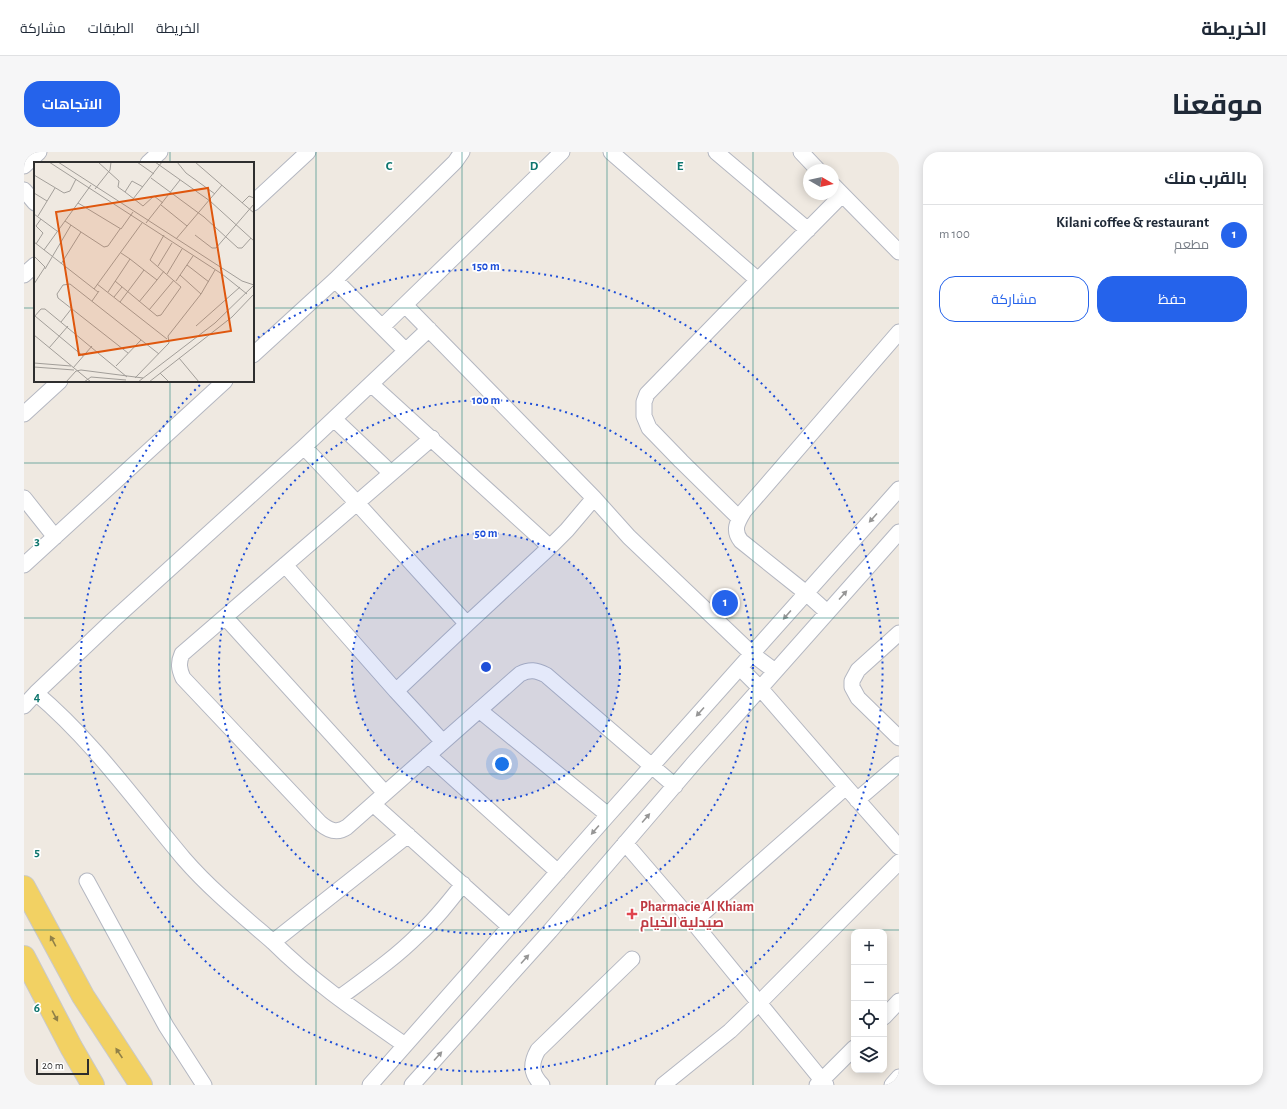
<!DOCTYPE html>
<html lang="ar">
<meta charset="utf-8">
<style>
body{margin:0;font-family:"Alegreya Sans",Cairo,sans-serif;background:#f6f6f7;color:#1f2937;direction:rtl}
.controls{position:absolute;right:12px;bottom:12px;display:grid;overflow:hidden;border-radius:8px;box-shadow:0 2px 10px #0003}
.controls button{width:36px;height:36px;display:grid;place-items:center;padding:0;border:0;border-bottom:1px solid #e0e1e3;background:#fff;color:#1f2937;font:20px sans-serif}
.compass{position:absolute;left:779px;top:12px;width:36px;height:36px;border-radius:50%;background:#fff;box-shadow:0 2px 10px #0003;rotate:99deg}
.scale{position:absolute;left:12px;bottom:10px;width:53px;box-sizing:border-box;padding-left:4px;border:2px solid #2e2e2e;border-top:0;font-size:11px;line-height:14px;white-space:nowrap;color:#2e2e2e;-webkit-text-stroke:3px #fff;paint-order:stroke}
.you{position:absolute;left:478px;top:612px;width:14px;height:14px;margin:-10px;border:3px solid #fff;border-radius:50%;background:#1a73e8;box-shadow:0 0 0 6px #1a73e833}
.badge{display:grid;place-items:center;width:26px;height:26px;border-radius:50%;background:#2563eb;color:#fff;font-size:13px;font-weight:700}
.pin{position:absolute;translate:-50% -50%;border:2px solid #fff;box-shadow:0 1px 4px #0006}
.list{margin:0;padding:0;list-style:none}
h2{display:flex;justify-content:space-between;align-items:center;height:52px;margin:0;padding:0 16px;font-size:17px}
h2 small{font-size:13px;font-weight:400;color:#747a83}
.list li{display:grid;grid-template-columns:26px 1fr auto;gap:12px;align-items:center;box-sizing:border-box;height:60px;padding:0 16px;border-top:1px solid #e0e1e3}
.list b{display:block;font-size:15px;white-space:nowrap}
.list p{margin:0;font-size:13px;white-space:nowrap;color:#747a83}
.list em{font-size:13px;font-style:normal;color:#747a83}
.actions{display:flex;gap:8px;padding:12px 16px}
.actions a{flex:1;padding:9px 0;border:1px solid #2563eb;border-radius:16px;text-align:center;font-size:14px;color:#2563eb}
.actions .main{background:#2563eb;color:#fff}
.icon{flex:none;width:22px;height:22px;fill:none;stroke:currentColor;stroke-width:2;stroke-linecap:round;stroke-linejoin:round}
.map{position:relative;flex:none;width:875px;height:933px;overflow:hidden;direction:ltr;border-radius:16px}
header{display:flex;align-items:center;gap:24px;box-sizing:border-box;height:56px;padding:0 20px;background:#fff;border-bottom:1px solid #e0e1e3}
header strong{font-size:19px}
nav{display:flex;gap:22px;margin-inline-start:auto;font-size:14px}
.intro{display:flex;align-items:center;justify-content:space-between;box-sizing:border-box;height:96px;padding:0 24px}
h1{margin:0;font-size:28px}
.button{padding:10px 18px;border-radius:16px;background:#2563eb;color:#fff;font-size:14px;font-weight:700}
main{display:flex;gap:24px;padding:0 24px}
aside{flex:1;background:#fff;border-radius:16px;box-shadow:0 2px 10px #0003}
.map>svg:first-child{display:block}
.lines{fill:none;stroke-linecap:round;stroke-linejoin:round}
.minor-casing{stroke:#b4b7c1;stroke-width:17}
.primary-casing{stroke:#c9c9c9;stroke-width:24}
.minor{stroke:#fff;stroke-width:15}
.primary{stroke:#f2d163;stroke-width:22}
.oneway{fill:#969696}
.oneway2{fill:#908048}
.grid{fill:none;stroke:#0f766e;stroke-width:1;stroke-opacity:0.55}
.ring{fill:none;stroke:#1d4ed8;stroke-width:2;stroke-dasharray:2 4}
.health-dot{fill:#e0444e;stroke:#fff;stroke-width:1.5}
.labels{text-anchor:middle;stroke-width:3.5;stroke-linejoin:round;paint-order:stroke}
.health-label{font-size:14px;font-weight:bold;fill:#be3a42;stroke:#fff;text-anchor:start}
.inset-road{fill:none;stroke:#a29e99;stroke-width:1}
.view{fill:#df570e;fill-opacity:0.15;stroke:#df570e;stroke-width:2}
.inset-edge{fill:none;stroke:#2e2e2e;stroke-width:2}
.grid-label{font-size:13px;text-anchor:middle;font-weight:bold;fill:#0f766e;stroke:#fff;stroke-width:3.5;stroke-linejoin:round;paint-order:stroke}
.centre{fill:#1d4ed8;stroke:#fff;stroke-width:2}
.ring-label{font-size:12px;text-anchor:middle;font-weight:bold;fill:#1d4ed8;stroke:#fff;stroke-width:3.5;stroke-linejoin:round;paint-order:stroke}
</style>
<header>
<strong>الخريطة</strong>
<nav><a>الخريطة</a><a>الطبقات</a><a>مشاركة</a></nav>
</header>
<div class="intro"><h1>موقعنا</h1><a class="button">الاتجاهات</a></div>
<main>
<aside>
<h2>بالقرب منك<small></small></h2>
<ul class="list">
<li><span class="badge">1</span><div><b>Kilani coffee &amp; restaurant</b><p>مطعم</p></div><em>100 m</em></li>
</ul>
<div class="actions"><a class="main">حفظ</a><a>مشاركة</a></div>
</aside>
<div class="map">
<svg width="875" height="933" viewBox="0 0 875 933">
<rect width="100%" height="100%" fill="#efe9e1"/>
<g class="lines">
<!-- minor casing -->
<g class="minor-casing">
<path id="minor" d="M587 0 734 128 818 43
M692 0 784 78
M777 0 794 18
M124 11 136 0
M0 14 15 0
M809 33 875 100
M0 38 11 51
M229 51 284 0
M0 123 11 113
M311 128 382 199
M381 153 570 346 605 385 728 502 751 519
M358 175 538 0
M229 203 311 128 431 10 438 0
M347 232 526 395 543 378 570 346
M0 262 36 229
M310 267 367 321
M408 286 158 502C154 511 155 517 159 526L296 671C304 678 313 682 323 675L496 522C506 517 512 518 522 523L651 634
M280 295 333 351 443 472 372 539 419 590
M0 346 31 385
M715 366 657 309 625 276 620 264V250L623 242 734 128
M0 413 201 229
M261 413 372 539
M803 460 782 441 717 389C708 378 714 369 720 359L875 180
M201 465 361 641
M443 472 526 395
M875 481 834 518 828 529V535L834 546 875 586
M716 516 736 536 822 635 875 695
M12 541 88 469 280 295 405 177
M0 554 12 541C69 589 112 650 160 707 186 737 219 764 249 790
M455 558 584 663
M404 603 534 720
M833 648 875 612
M349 652 486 775
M601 691 669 770 802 933
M63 729 142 874 180 933
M669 770 822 635
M315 846C342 826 370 807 394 783 411 768 425 750 439 732
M860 865 875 849
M381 893C335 861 289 830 249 790L384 683
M346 933 584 663 875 337
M388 933 526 779 669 612 875 380
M518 933C507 922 506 912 514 898L608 807
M639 933 706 879 735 851 875 710
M793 933 830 896
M868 933 875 925"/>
</g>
<!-- primary casing -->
<g class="primary-casing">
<path id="primary" d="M0 735 59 844 117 933
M0 805 47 895 69 933"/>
</g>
<!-- minor -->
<use href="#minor" class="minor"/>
<!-- primary -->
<use href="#primary" class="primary"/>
</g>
<!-- one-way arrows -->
<defs><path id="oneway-solid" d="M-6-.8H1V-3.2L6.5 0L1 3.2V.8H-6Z"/></defs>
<g class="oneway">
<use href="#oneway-solid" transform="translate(849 366) rotate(132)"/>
<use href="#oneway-solid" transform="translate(819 443) rotate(-48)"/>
<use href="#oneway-solid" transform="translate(763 463) rotate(131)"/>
<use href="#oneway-solid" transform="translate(676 560) rotate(132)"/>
<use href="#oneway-solid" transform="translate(622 666) rotate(-49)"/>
<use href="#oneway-solid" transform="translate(571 678) rotate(131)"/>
<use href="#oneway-solid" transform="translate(501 807) rotate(-48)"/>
<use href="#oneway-solid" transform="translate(414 904) rotate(-48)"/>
</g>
<g class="oneway2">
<use href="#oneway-solid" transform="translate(29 789) rotate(-118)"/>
<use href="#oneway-solid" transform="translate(31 864) rotate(62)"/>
<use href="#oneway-solid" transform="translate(95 901) rotate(-124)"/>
</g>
<!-- grid -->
<path class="grid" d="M146 0V11M292 0V933M438 0V933M583 0V933M729 0V933M0 156H11M229 156H875M146 229V933M0 311H875M0 466H875M0 622H875M0 778H875"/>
<!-- distance rings -->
<circle cx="462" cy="515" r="134" fill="#1d4ed8" fill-opacity=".12"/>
<g class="ring">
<circle cx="462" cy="515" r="134"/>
<circle cx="462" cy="515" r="267"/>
<path d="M229 189A401 401 0 1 1 178 231"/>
</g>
<!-- markers -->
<path class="health-dot" d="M606 756h4v4h4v4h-4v4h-4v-4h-4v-4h4z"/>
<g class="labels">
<!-- health labels -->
<g class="health-label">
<text x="616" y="759">Pharmacie Al Khiam<tspan x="616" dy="16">صيدلية الخيام</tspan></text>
</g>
</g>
<!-- overview -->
<g transform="translate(10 10)">
<rect width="220" height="220" fill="#efe9e1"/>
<path class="inset-road" d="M15 0 188 112 213 132M24 0 208 119 220 123M64 0 85 19 84 25 91 30M103 0 120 12M121 0 176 39 220 79M143 0 152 11 181 32M161 0 220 51M0 13 30 31 36 29 42 17M117 16 170 55 204 86H208L217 76M109 25 98 19 91 30 109 44 120 34 129 41M61 27 76 8 77 0M0 31 13 39M99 37 128 0M44 41 87 67 99 50M208 41 215 34 220 36M127 43 153 64M0 52 23 69M4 54 21 26M112 61 146 18M47 70 70 85 74 84 86 67M161 73 178 86H182L220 42M142 77 188 23M0 80 64 130M2 82 9 71 2 64 7 57M10 88 57 23M0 94 11 105 0 122M96 97 110 108M27 102 47 70 31 59M153 103 175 120M124 104 138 81M11 107 37 63M133 112 148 87M146 113 167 132 181 108M81 119 123 154 127 153 147 125 116 98 130 73M142 119 159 94M63 122 133 177M60 127 108 61M74 130 96 97 87 91M80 135 88 125M58 139 65 129M86 140 110 108 123 118 130 109M105 140 123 118M115 148 140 118M1 154 49 194M0 155 7 147H11L93 215M27 160 38 146M162 164 206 125M0 173 57 220M15 186 34 164M94 191 24 136 23 132 29 123 36 122 125 192M145 196 165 220M0 201 37 204M82 204 107 178M0 205 40 208M39 206 58 184M126 211 135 220M101 216 135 181 134 174 167 132M32 220 42 209 47 208 109 216M50 220 57 215 92 218M104 220 181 161 220 123M115 220 198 155 220 132"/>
<path class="view" d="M174 26 197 169 45 193 22 50Z"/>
<rect width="220" height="220" class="inset-edge"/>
</g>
<g class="grid-label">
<text x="365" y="18">C</text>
<text x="510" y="18">D</text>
<text x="656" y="18">E</text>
<text x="13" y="393">3</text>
<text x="13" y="549">4</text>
<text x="13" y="704">5</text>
<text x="13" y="860">6</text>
</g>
<circle cx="462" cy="515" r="6" class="centre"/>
<g class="ring-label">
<text x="462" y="118">150 m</text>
<text x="462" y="252">100 m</text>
<text x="462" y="385">50 m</text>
</g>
</svg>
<div class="controls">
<button>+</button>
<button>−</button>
<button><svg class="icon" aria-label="locate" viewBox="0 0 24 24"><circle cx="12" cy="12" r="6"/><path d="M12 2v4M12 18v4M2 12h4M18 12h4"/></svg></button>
<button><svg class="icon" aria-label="layers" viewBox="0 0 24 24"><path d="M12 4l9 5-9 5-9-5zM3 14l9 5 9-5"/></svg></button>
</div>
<svg class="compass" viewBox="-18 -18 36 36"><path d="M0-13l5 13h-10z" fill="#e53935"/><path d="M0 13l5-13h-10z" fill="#747a83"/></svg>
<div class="scale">20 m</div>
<div class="you"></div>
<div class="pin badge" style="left:701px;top:451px">1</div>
</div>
</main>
